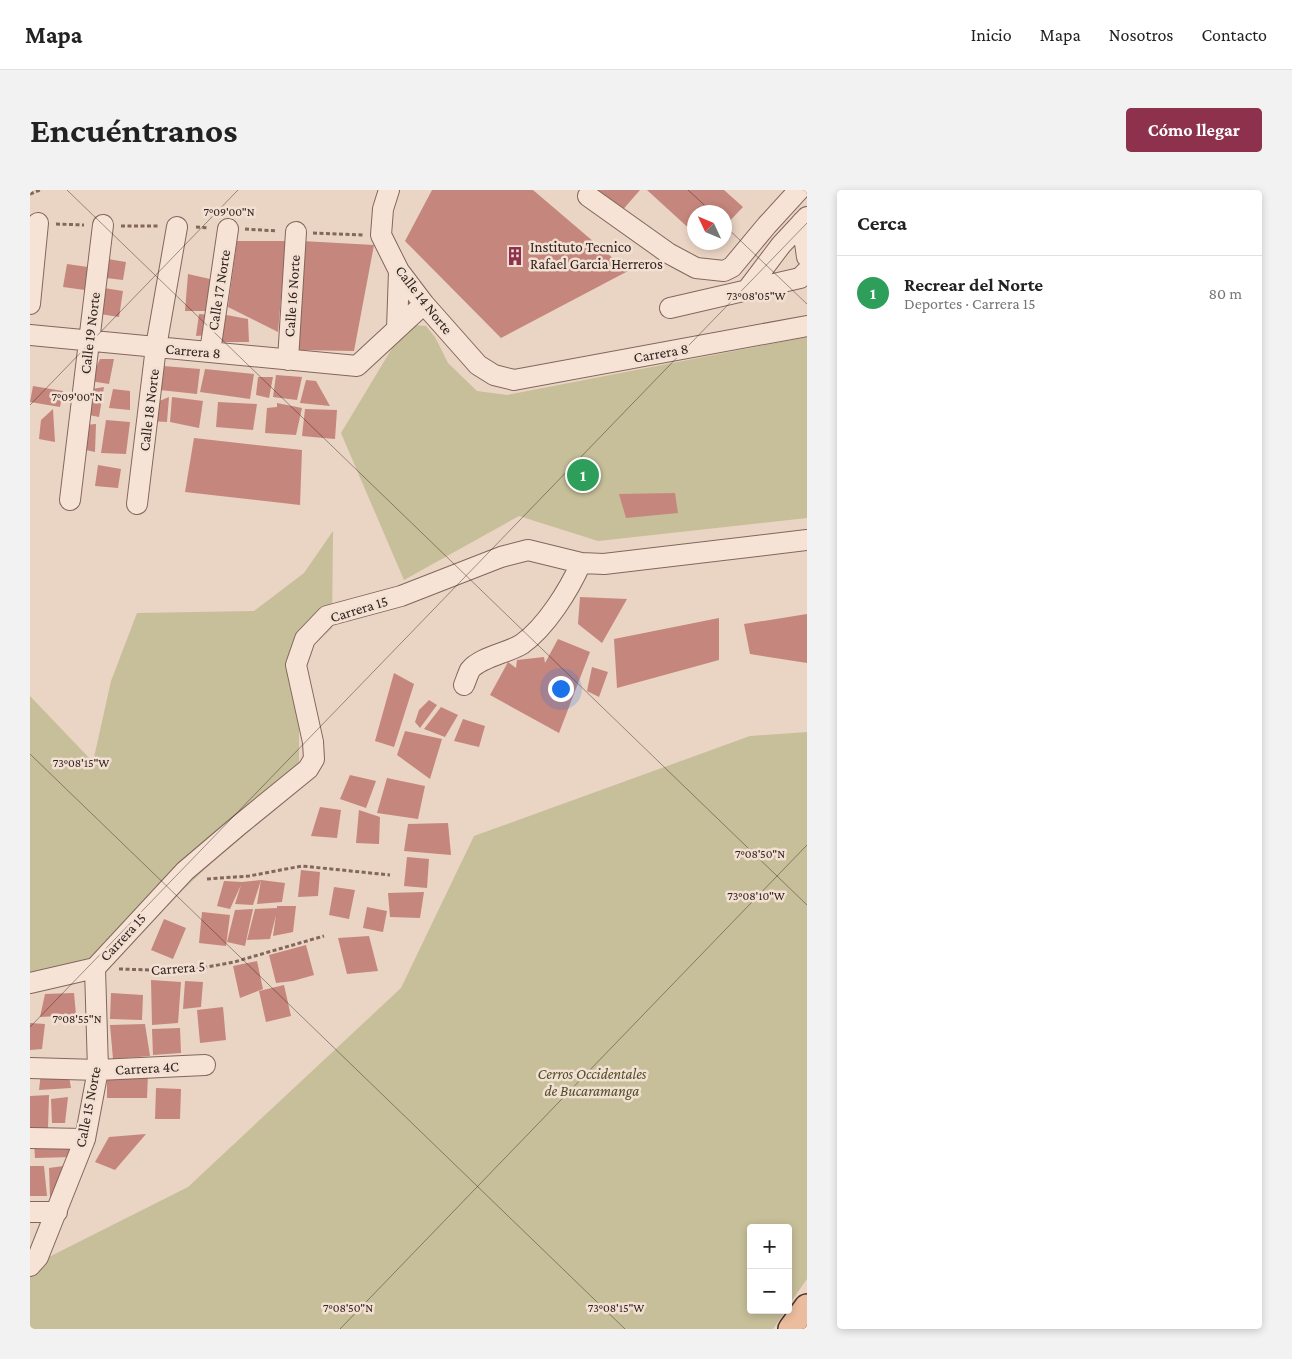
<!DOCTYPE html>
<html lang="es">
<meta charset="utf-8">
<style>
body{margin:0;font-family:"Crimson Pro",serif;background:#f2f2f2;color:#222}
.controls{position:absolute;right:15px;bottom:15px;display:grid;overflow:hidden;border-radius:5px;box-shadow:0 2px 8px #0003}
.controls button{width:45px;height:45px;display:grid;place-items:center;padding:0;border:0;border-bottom:1px solid #e0e0e0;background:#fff;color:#222;font:25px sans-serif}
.compass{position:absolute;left:657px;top:15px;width:45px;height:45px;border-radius:50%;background:#fff;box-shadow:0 2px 8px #0003;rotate:314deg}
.you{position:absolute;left:530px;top:498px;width:18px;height:18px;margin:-12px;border:4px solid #fff;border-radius:50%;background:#1a73e8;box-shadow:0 0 0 8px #1a73e833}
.badge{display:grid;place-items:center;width:32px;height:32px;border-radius:50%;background:#8d314c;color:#fff;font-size:16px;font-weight:700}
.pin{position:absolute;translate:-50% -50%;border:2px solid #fff;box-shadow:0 1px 5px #0006}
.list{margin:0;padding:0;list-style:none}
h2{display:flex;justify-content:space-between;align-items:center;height:65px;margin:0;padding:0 20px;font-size:21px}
h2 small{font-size:16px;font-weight:400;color:#767676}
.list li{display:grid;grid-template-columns:32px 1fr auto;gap:15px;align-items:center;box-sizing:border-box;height:75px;padding:0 20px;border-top:1px solid #e0e0e0}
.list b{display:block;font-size:19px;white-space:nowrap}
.list p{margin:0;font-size:16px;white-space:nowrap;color:#767676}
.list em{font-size:16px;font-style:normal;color:#767676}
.map{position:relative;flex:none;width:777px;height:1139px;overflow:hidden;border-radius:5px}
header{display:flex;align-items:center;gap:30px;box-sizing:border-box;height:70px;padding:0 25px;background:#fff;border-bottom:1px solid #e0e0e0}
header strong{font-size:24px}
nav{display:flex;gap:28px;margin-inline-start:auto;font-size:18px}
.intro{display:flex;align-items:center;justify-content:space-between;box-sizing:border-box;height:120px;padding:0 30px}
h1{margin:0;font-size:35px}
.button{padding:12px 22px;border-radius:5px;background:#8d314c;color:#fff;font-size:18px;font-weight:700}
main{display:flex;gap:30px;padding:0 30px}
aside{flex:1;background:#fff;border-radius:5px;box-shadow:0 2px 8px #0003}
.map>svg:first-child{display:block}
.green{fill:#c7bf99}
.building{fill:#c5867d}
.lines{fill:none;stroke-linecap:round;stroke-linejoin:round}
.minor-casing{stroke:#83665c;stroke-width:22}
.major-casing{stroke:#513630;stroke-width:28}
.path{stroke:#83665c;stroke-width:3;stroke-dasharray:4 2.5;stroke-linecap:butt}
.minor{stroke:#f6e3d6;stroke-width:20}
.major{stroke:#ebbd9e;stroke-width:25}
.ticks{fill:none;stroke:#34231f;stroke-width:1;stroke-opacity:0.45}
.labels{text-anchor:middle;stroke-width:5;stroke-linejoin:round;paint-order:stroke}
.poi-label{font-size:15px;fill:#34231f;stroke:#f2e0d3;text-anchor:start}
.street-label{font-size:15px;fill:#34231f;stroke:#f2e0d3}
.park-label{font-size:15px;font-style:italic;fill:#4f4e27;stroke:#f2e0d3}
.ticks-label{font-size:12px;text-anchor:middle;fill:#34231f;stroke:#f2e0d3;stroke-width:5;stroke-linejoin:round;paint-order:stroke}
</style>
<header>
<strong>Mapa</strong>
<nav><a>Inicio</a><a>Mapa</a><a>Nosotros</a><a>Contacto</a></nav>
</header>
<div class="intro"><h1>Encuéntranos</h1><a class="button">Cómo llegar</a></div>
<main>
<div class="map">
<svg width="777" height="1139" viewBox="0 0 777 1139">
<rect width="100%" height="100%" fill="#ead4c4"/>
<!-- green -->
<path class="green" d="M384 135 396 136 405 147 418 173 447 201 477 205 777 147V328L568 351 489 326 374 390 311 243 364 155Z
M303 341 302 438 269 469V590L66 782 0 787V506L63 572 81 491 107 423 224 421 274 383Z
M777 542V1089L758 1116V1038H721V1120H756L743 1139H0V1083L11 1071 158 997 371 798 444 646 720 546Z"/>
<!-- building -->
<path class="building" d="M402 0H503L598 81 471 148 375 51Z
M565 0H610L590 23Z
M617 0H694L713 17 694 37V22H664V43Z
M207 51H256L248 142 198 117Z
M272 51 344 55 324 161 268 160Z
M78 69 96 72 93 90 76 88Z
M37 74 65 78 62 101 33 97Z
M158 84 180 89 182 121H155Z
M74 98 93 101 89 127 70 124Z
M169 124 182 125 179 145 166 146Z
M191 124 218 129 219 152H188Z
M70 169H84L79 194 60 191Z
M133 176 170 179 167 204 130 200Z
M175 179 224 184 220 209 170 202Z
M246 185 272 187 267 210 243 207Z
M228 187H243L239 208 226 205Z
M276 190 286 191 300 216 270 213Z
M3 196 33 201 30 217 0 212Z
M74 197 69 227 59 225 62 199Z
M83 199 100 201V220L79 218Z
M139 207 137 232 121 231 127 212Z
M142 207 173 211 169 238 140 232Z
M188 212 227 214 223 240 186 237Z
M247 213 272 218 266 245 235 243 237 218 247 217Z
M23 219 25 252 9 249 11 230Z
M275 219 307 220 305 249 272 246Z
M76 230 100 232 96 264 71 263Z
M66 234 65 262 51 259 55 235Z
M164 248 272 260 270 315 155 302Z
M68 275 91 279 88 298 65 296Z
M645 303 648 323 596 328 589 304Z
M550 407 597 409 572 453 548 434Z
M777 424V473L720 464 714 434Z
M689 428V470L587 498 584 449Z
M528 449 560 462 529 543 460 505 478 472 486 478 487 470 514 467 515 473Z
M562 477 578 482 569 507 557 501Z
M364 483 384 494 364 557 345 551Z
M399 510 407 515 390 538 385 532 389 520Z
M411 517 428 525 415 547 394 539Z
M433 529 455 536 449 557 424 551Z
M375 541 412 549 400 589 367 565Z
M320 585 346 591 336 618 310 609Z
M357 588 395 596 388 629 347 623Z
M290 617 311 620 307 648 281 646Z
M329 620 350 627 349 654 326 653Z
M418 633 421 665 374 661 378 634Z
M377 667 399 669 397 698 374 696Z
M271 680 290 682 288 706 268 707Z
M231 690 255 693 252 712 227 714Z
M231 690 223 715 205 714 211 695 200 719 187 716 194 691 212 692Z
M304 697 325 700 319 729 299 725Z
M394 702 390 728 360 727 358 703Z
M247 716H266L263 742 243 746 246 725 240 749 217 750 225 719 247 718Z
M337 717 357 721 353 742 333 738Z
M223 719 215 756 197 752 205 720Z
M172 722 200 725 196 756 169 753Z
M134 729 156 738 143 769 121 760Z
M339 746 348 781 317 784 308 748Z
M276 755 284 785 263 791 246 793 239 765Z
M227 771 233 799 210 808 203 776Z
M121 790 151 792 148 833 122 835Z
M155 791 173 792 171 817 153 819Z
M254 795 261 826 236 832 229 801Z
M44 803 46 825 10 827 15 804Z
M81 803 113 805 112 830 80 829Z
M193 817 196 850 170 853 167 820Z
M0 833 15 834 12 859 0 860Z
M115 834 120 866 83 869 80 835Z
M150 838 151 863 123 865 122 839Z
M38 881 41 898 9 900 11 883Z
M77 883 118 884 117 908H77Z
M126 898 151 899 150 929H125Z
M19 905 18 939 0 938V906Z
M38 907 35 933H22L21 909Z
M116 944 85 980 65 972 79 947Z
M4 952H42V967L5 968Z
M41 975 29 1007H20L19 978Z
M0 976H14L17 1006H0Z"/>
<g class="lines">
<!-- minor casing -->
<g class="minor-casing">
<path id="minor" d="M359 0 353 19 351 45 369 81 394 114 448 175 464 185 484 190 777 136
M558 6 638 63 666 78 694 81 702 77 737 35 769 0
M772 32 777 67
M717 100 751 55 777 27
M0 114 8 33
M640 118 770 88 777 81
M367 139 369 81
M0 145 327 176 394 114
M180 162 198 39
M258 170 266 42
M40 310 73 35
M107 314 126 157 147 37
M434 495C436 490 438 484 440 480 450 467 478 463 492 454 516 437 539 400 551 373
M65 778 155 681 208 636 278 579 284 569 283 552 266 475 275 449 297 426 371 406 471 367 498 360 551 373 574 374 777 350
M0 793 65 778
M0 878 68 880 175 875
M0 948 55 949
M0 1022H27
M0 1076 8 1067 55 949 68 880 65 778"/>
</g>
<!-- major casing -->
<g class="major-casing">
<path id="major" d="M761 1139 777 1117"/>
</g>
<!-- path -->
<path class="path" d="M0 4 10 0
M26 34 54 35
M91 36H129
M166 37 179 38
M215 39 247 41
M283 43 334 45
M177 689 219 686 272 676 360 685
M89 779 156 781 204 772 294 746"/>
<!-- minor -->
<use href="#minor" class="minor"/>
<!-- major -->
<use href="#major" class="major"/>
</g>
<!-- ticks -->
<path class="ticks" d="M37 0 777 715M658 0 682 22M694 35 777 114M0 215 208 0M0 564 595 1139M0 837 777 33M310 1139 777 655"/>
<!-- icons -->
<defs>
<g id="building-bare" transform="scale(1.5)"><path d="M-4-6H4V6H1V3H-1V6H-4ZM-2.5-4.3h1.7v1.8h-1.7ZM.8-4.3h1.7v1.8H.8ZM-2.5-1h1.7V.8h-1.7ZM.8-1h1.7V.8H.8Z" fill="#8d314c" stroke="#f2e0d3" stroke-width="2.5" paint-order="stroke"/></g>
</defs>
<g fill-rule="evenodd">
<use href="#building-bare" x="485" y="66"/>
</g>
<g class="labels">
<!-- poi labels -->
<g class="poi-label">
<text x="500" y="62">Instituto Tecnico<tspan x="500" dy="17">Rafael Garcia Herreros</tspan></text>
</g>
<!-- street labels -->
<g class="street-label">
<text transform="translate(189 100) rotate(-81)" y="5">Calle 17 Norte</text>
<text transform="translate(262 106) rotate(-86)" y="5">Calle 16 Norte</text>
<text transform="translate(394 110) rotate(52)" y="5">Calle 14 Norte</text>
<text transform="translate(60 143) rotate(-83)" y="5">Calle 19 Norte</text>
<text transform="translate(163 161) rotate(5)" y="5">Carrera 8</text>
<text transform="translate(631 163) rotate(-10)" y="5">Carrera 8</text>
<text transform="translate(119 220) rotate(-83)" y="5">Calle 18 Norte</text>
<text transform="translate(329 419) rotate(-17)" y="5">Carrera 15</text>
<text transform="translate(93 747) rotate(-47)" y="5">Carrera 15</text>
<text transform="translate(148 778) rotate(-4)" y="5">Carrera 5</text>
<text transform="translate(117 878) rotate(-3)" y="5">Carrera 4C</text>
<text transform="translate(58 917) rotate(-79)" y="5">Calle 15 Norte</text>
</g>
<!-- park labels -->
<g class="park-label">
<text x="562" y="889">Cerros Occidentales<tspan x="562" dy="17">de Bucaramanga</tspan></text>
</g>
</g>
<g class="ticks-label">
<text x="199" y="26">7°09'00"N</text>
<text x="726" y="110">73°08'05"W</text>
<text x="47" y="211">7°09'00"N</text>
<text x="51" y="577">73°08'15"W</text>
<text x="730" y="668">7°08'50"N</text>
<text x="726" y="710">73°08'10"W</text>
<text x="47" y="833">7°08'55"N</text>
<text x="318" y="1122">7°08'50"N</text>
<text x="586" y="1122">73°08'15"W</text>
</g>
</svg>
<div class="controls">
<button>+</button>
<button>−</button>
</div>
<svg class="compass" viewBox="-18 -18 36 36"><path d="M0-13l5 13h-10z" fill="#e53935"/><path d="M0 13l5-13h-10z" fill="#767676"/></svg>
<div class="you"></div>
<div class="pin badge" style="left:553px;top:285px;background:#2e9e5b">1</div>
</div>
<aside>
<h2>Cerca<small></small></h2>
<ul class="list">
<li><span class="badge" style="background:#2e9e5b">1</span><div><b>Recrear del Norte</b><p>Deportes · Carrera 15</p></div><em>80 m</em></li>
</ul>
</aside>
</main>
